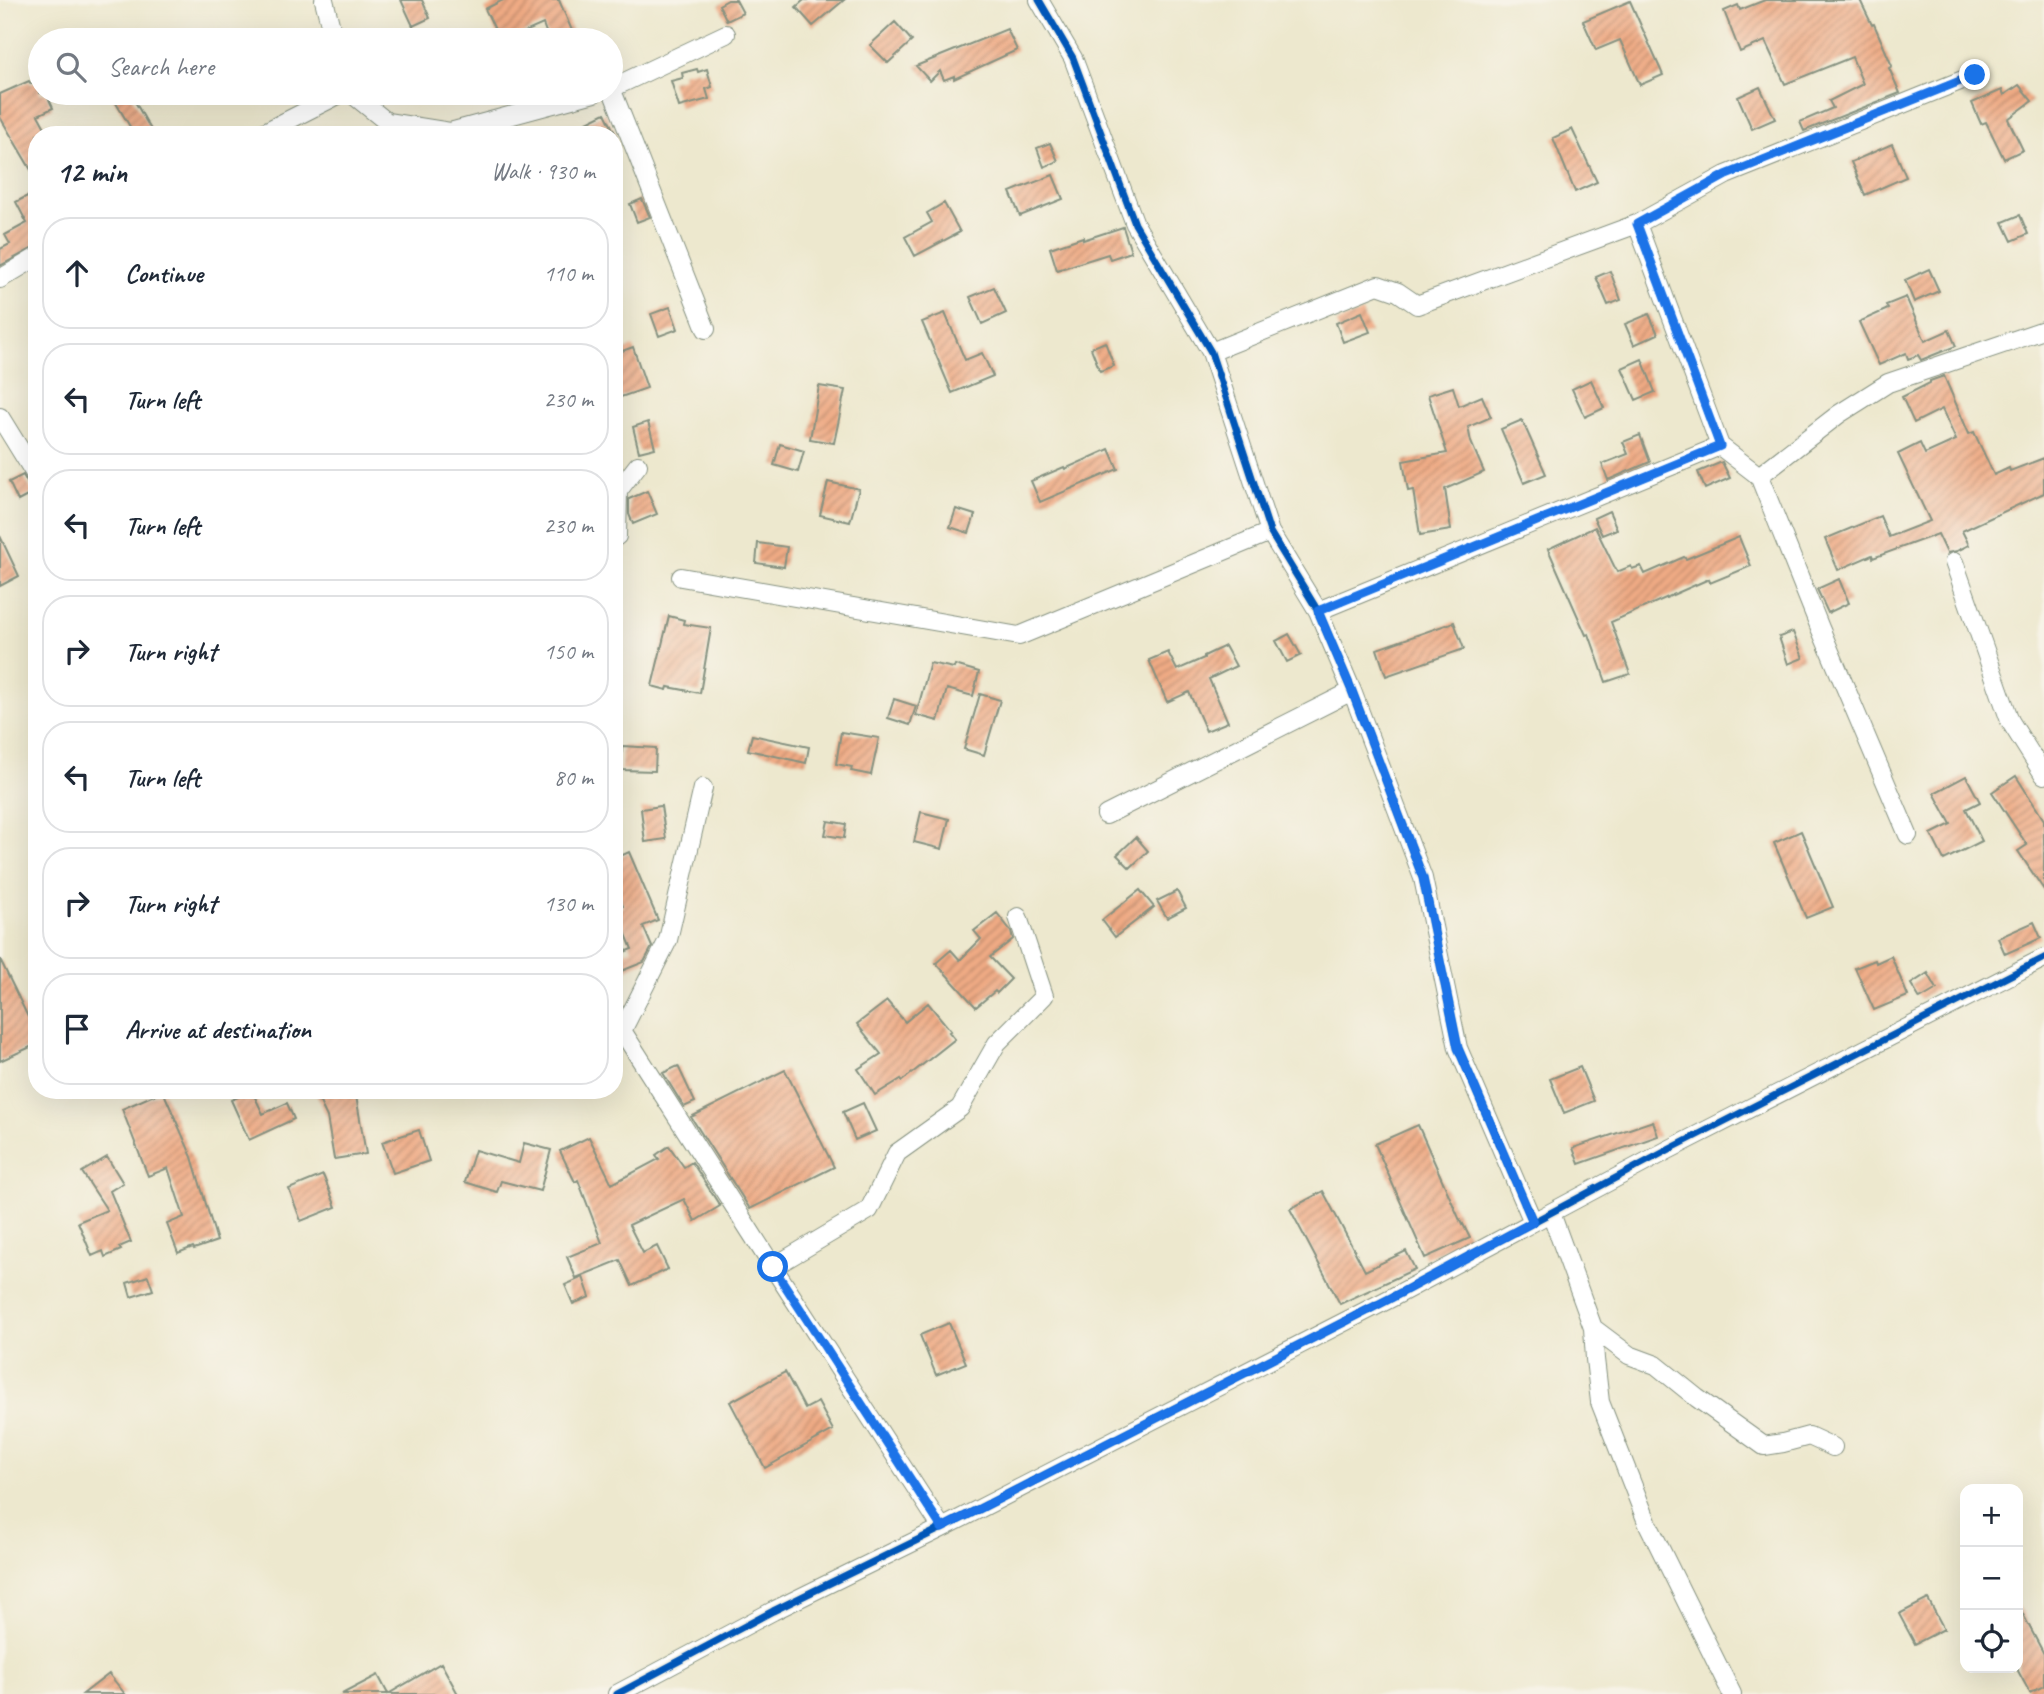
<!DOCTYPE html>
<meta charset="utf-8">
<style>
body{margin:0;font-family:Caveat,sans-serif;background:#f2f2f3;color:#1f2937}
.controls{position:absolute;right:21px;bottom:21px;display:grid;overflow:hidden;border-radius:14px;box-shadow:0 7px 28px #0002}
.controls button{width:63px;height:63px;display:grid;place-items:center;padding:0;border:0;border-bottom:2px solid #e0e1e3;background:#fff;color:#1f2937;font:35px sans-serif}
.stop{position:absolute;width:21px;height:21px;margin:-16px;border:5px solid #1a73e8;border-radius:50%;background:#fff}
.stop.end{background:#1a73e8;border-color:#fff;box-shadow:0 2px 7px #0008}
.list{margin:0;padding:0;list-style:none}
h2{display:flex;justify-content:space-between;align-items:center;height:91px;margin:0;padding:0 28px;font-size:30px}
h2 small{font-size:23px;font-weight:400;color:#747a83}
.list li{display:grid;grid-template-columns:46px 1fr auto;gap:21px;align-items:center;box-sizing:border-box;height:112px;margin:0 14px 14px;padding:0 14px;border:2px solid #e0e1e3;border-radius:28px}
.list b{display:block;font-size:26px;white-space:nowrap}
.list em{font-size:23px;font-style:normal;color:#747a83}
.icon{flex:none;width:38px;height:38px;fill:none;stroke:currentColor;stroke-width:2;stroke-linecap:round;stroke-linejoin:round}
.map{position:relative;flex:none;width:2044px;height:1694px;overflow:hidden}
.search{position:absolute;background:#fff;box-shadow:0 7px 28px #0002;left:28px;top:28px;width:595px;height:77px;display:flex;align-items:center;gap:18px;box-sizing:border-box;padding:0 24px;border-radius:38px;color:#747a83;font-size:26px}
.panel{position:absolute;background:#fff;box-shadow:0 7px 28px #0002;left:28px;top:126px;width:595px;height:973px;border-radius:28px}
.map>svg:first-child{display:block}
.building{fill:url(#building-hatch)}
.lines{fill:none;stroke-linecap:round;stroke-linejoin:round}
.minor-casing{stroke:#869281;stroke-width:20}
.minor{stroke:#fff;stroke-width:18}
.cycleway-casing{stroke:#f7f3e8;stroke-width:11}
.cycleway{stroke:#0057b8;stroke-width:7}
.route{stroke:#1a73e8;stroke-width:9}
</style>
<div class="map">
<svg width="2044" height="1694" viewBox="0 0 2044 1694">
<defs>
<pattern id="building-hatch" width="6" height="6" patternUnits="userSpaceOnUse" patternTransform="scale(1.75)"><rect width="6" height="6" fill="#efaa84"/><path d="M-1 1l2-2M0 6l6-6M5 7l2-2" fill="none" stroke="#c18c6d"/></pattern>
</defs>
<rect width="100%" height="100%" fill="#f7f3e8"/>
<filter id="ink" filterUnits="userSpaceOnUse"><feTurbulence type="fractalNoise" baseFrequency=".0143" numOctaves="2"/><feDisplacementMap in="SourceGraphic" scale="14" xChannelSelector="R" yChannelSelector="G"/><feConvolveMatrix kernelMatrix="1 2 1 2 8 2 1 2 1" color-interpolation-filters="sRGB"/></filter>
<filter id="wash" filterUnits="userSpaceOnUse"><feTurbulence type="fractalNoise" baseFrequency=".00686" numOctaves="4" result="noise"/><feDisplacementMap in="SourceGraphic" scale="28" xChannelSelector="R" yChannelSelector="G"/><feGaussianBlur stdDeviation="1.57" result="paint"/><feColorMatrix in="noise" values="0 0 0 0 0 0 0 0 0 0 0 0 0 0 0 0 0 1.4 0 .05"/><feComposite in="paint" operator="in"/></filter>
<g filter="url(#wash)">
<rect width="100%" height="100%" fill="#ede8ce"/>
<g id="blocks">
<!-- building -->
<path class="building" d="M401 0H422L430 18 413 26Z
M503 0H559L576 40H549L543 24 507 40H500L485 9Z
M728 0H736L743 13 727 21 719 5Z
M804 0H844L813 26 796 7Z
M1765 0H1860L1872 25 1874 24 1892 66 1889 68 1900 93 1804 131 1800 122 1833 108 1829 101 1863 84 1852 57 1785 84 1765 41 1740 52 1724 11 1738 5 1740 10Z
M1630 1 1663 75 1640 85 1620 40 1596 50 1583 21Z
M895 22 912 41 888 63 870 45Z
M1007 29 1017 50 954 79V76L944 80 940 71 930 81 916 66Z
M697 69 698 72 707 69 712 87 706 89 709 99 679 107 671 81 683 78 682 73Z
M40 80V93H46L53 108 38 115 49 135H37V180L0 117V94L29 81 31 84Z
M2019 85 2032 101 2008 119 2023 150 2004 159 1986 122 1981 124 1972 103 2002 90 2004 95Z
M1760 87 1775 119 1752 129 1738 97Z
M110 93H130L154 135H135Z
M605 113 616 135H589L583 124Z
M1572 129 1597 182 1575 192 1553 138Z
M1050 143 1058 161 1044 167 1037 148Z
M1892 144 1906 177 1865 195 1851 162Z
M1053 175 1063 199 1020 216 1010 192Z
M37 191V246L0 266V249L10 244 5 235 27 223 16 202Z
M642 199 650 217 637 222 630 204Z
M944 203 960 232 915 256 905 237 932 222 927 213Z
M2020 215 2028 234 2012 241 2003 222Z
M1123 227 1131 252 1110 259 1108 254 1057 270 1050 248 1083 237V240Z
M1929 269 1939 291 1914 302 1905 280Z
M1610 271 1621 300 1608 305 1596 277Z
M994 287 1006 313 982 324 970 297Z
M1906 297 1925 341 1949 330 1956 346 1921 360 1918 355 1908 359 1906 353 1879 365 1859 322 1888 309 1886 305Z
M670 307 678 329 659 336 651 314Z
M1362 312 1370 332 1343 342 1336 323Z
M945 313 965 360 982 353 993 376 952 393 922 322Z
M1649 314 1658 334 1634 345 1625 324Z
M1105 342 1114 366 1100 371 1091 348Z
M633 347 647 388 618 398 614 386V354Z
M1642 359 1655 392 1636 400 1622 368Z
M1944 376 1969 434 1974 432 1994 475 2009 468 2010 471 2044 458V493L1962 531 1969 545 1957 551 1947 553 1938 534 1873 558 1872 555 1838 570 1825 539 1880 516 1889 537 1930 521 1898 454 1920 443 1925 454 1956 440 1942 409 1914 423 1902 397 1930 383V381Z
M1591 380 1604 408 1585 417 1572 389Z
M819 386 845 390 834 443 810 439Z
M1453 387 1459 406 1482 396 1491 417 1468 427 1471 442 1484 472 1445 489 1451 530 1420 535 1413 490 1408 491 1403 461 1447 453 1428 395Z
M1522 420 1546 474 1524 483 1501 429Z
M648 422 655 448 639 452 633 427Z
M1640 435 1650 462 1608 480 1602 464 1628 454 1623 442Z
M780 444 804 451 798 472 774 465Z
M1109 449 1118 469 1040 502 1031 481 1064 467 1065 469Z
M1722 462 1730 478 1705 489 1698 472Z
M23 475 33 493 18 501 9 482Z
M828 482 859 489 850 522 820 515Z
M647 491 657 514 633 524 629 514V499Z
M956 509 975 515 969 533 950 527Z
M1609 511 1617 529 1602 535 1594 518Z
M1595 527 1617 572 1631 566 1632 569 1641 566 1645 574 1684 557 1686 559 1739 537 1751 566 1710 583 1709 579 1611 622 1630 674 1606 682 1589 634 1586 635 1548 549Z
M0 536 19 576 0 586Z
M758 543 787 547 784 567 756 563Z
M1839 579 1849 603 1828 613 1817 589Z
M669 616 684 620 683 624 711 628 700 693 668 687 667 690 652 686Z
M1454 622 1464 649 1386 676 1377 649Z
M1793 632 1803 658 1788 664 1779 637Z
M1289 634 1301 655 1287 662 1276 641Z
M1225 646 1236 666 1209 679 1228 722 1206 731 1189 692 1167 702 1149 660 1168 652 1177 670 1204 658V656Z
M930 663 954 668 955 665 979 672 973 696 947 689 938 721 916 715Z
M980 694 1000 700 984 755 964 749Z
M894 699 916 706 910 725 888 718Z
M841 732 879 738 871 775 851 771 852 767 836 764Z
M752 735 809 747 806 763 748 750Z
M622 746 656 748 655 771 621 770Z
M1966 776 1980 802 1966 809 1982 841 1944 860 1931 834 1951 824 1934 793Z
M2016 776 2044 820V890L2018 851 2027 845 1992 792Z
M661 806 666 839 645 842 641 809Z
M921 812 949 819 942 849 914 842Z
M828 821 846 824 844 838 825 835Z
M1801 831 1833 907 1806 918 1774 843Z
M1136 837 1148 851 1130 868 1117 855Z
M629 852 658 920 643 926 652 947 644 962 614 974V956L632 949 616 910 623 906 614 886V859Z
M1140 890 1154 907 1115 937 1102 920Z
M1177 891 1186 908 1167 918 1157 901Z
M997 913 1011 931 1013 939 990 957 1011 979 997 993 995 991 976 1007 936 963 951 950 960 960 981 939 974 931Z
M2034 922 2041 938 2005 954 1998 938Z
M1891 956 1908 996 1874 1010 1855 968 1875 960 1876 963Z
M0 959 28 1017 37 1014V1044L0 1061Z
M1928 973 1937 989 1920 999 1911 984Z
M887 1001 905 1022 928 1003 951 1031 949 1032 955 1039 902 1081 901 1079 875 1095 858 1069 881 1054 857 1024Z
M678 1066 695 1102 684 1107 663 1073Z
M1580 1067 1594 1101 1564 1113 1550 1079Z
M785 1070 834 1167 750 1209 691 1117Z
M314 1090H355L366 1154 334 1159 327 1117Z
M163 1091 192 1157 217 1241 194 1249 193 1247 178 1253 167 1224 184 1217 168 1168 148 1176 122 1109Z
M252 1091 263 1114 287 1103 294 1119 249 1140 231 1100Z
M863 1103 876 1131 855 1140 843 1112Z
M1653 1121 1658 1136 1579 1164 1573 1148Z
M1418 1125 1462 1225 1463 1224 1470 1238 1425 1258 1375 1144Z
M419 1130 429 1161 393 1173 382 1142Z
M589 1137 612 1184 659 1159 656 1155 669 1146 684 1167 692 1162 720 1206 695 1221 684 1199 629 1225 643 1253 657 1246 668 1269 632 1286 620 1260 576 1278 567 1257 602 1243 578 1180 575 1182 560 1151Z
M524 1143 551 1150 540 1191 501 1181 497 1192 465 1182 475 1150 519 1163Z
M107 1157 123 1183 110 1191 131 1242 119 1247 121 1250 105 1257 103 1251 92 1256 78 1222 107 1210 82 1172Z
M323 1175 336 1207 301 1221 289 1189Z
M1323 1191 1365 1271 1406 1251 1415 1269 1340 1304 1290 1209Z
M148 1276 153 1290 131 1297 127 1283Z
M583 1277 590 1297 573 1304 565 1285Z
M949 1323 966 1363 936 1375 920 1335Z
M785 1372 805 1409 818 1402 833 1430 765 1468 730 1402Z
M1928 1599 1944 1629 1915 1644 1899 1614Z
M2018 1605 2044 1654V1686L2030 1693 2018 1671Z
M441 1663 458 1694H342L378 1675 388 1694Z
M109 1674 125 1694H83Z"/>
</g>
</g>
<g filter="url(#ink)">
<use href="#blocks" fill-opacity="0" stroke="#869281" stroke-width="2"/>
<g class="lines">
<!-- minor casing -->
<g class="minor-casing">
<path id="minor" d="M324 0 334 40
M1039 0 1073 58 1135 224 1211 352 1270 532 1318 611 1352 691 1423 878 1458 1048 1533 1222
M611 88 706 329
M612 88 726 34
M351 93 387 122 450 132 594 93
M259 135 342 93
M1637 224 1720 446 1759 476 1839 414 1888 383 2044 330
M0 279 37 257
M1211 352 1378 285 1398 292 1417 305 1637 224 1726 175 1975 75
M0 417 37 477
M1759 476 1820 628 1908 835
M614 538 617 536 618 491 638 465
M1954 562 2010 721 2044 775
M681 577 1019 636 1270 532
M1318 611 1720 446
M1106 815 1352 691
M614 1018 773 1267 942 1528
M622 1031 668 940 703 788
M1551 1213 1593 1328 1595 1359 1600 1402 1647 1522 1732 1694
M773 1267 869 1210 897 1153 960 1108 997 1043 1044 996 1018 917
M1593 1328 1629 1355 1656 1365 1697 1398 1764 1446 1783 1443 1809 1436 1833 1447
M617 1694 773 1611 942 1528 1391 1298 1668 1150 2044 958"/>
</g>
<!-- minor -->
<use href="#minor" class="minor"/>
<!-- cycleway casing -->
<g class="cycleway-casing">
<path id="cycleway" d="M1039 0 1073 58 1135 224 1211 352 1270 532 1318 611 1352 691 1423 878 1458 1048 1533 1222
M617 1694 773 1611 942 1528 1391 1298 1668 1150 2044 958"/>
</g>
<!-- cycleway -->
<use href="#cycleway" class="cycleway"/>
</g>
</g>
<g class="lines" filter="url(#ink)">
<!-- route -->
<path class="route" d="M773 1267 942 1528 1391 1298 1533 1222 1458 1048 1423 878 1352 691 1318 611 1720 446 1637 224 1726 175 1975 75"/>
</g>
</svg>
<div class="controls">
<button>+</button>
<button>−</button>
<button><svg class="icon" aria-label="locate" viewBox="0 0 24 24"><circle cx="12" cy="12" r="6"/><path d="M12 2v4M12 18v4M2 12h4M18 12h4"/></svg></button>
</div>
<div class="stop" style="left:773px;top:1267px"></div>
<div class="stop end" style="left:1975px;top:75px"></div>
<div class="search"><svg class="icon" aria-label="search" viewBox="0 0 24 24"><circle cx="10" cy="10" r="6"/><path d="M15 15l6 6"/></svg>Search here</div>
<section class="panel">
<h2>12 min<small>Walk · 930 m</small></h2>
<ul class="list">
<li><svg class="icon" aria-label="ahead" viewBox="0 0 24 24"><path d="M12 20V5M6 11l6-6 6 6"/></svg><div><b>Continue</b></div><em>110 m</em></li>
<li><svg class="icon" aria-label="left" viewBox="0 0 24 24"><path d="M17 20v-9H6M10 6l-5 5 5 5"/></svg><div><b>Turn left</b></div><em>230 m</em></li>
<li><svg class="icon" aria-label="left" viewBox="0 0 24 24"><path d="M17 20v-9H6M10 6l-5 5 5 5"/></svg><div><b>Turn left</b></div><em>230 m</em></li>
<li><svg class="icon" aria-label="right" viewBox="0 0 24 24"><path d="M7 20v-9h11M14 6l5 5-5 5"/></svg><div><b>Turn right</b></div><em>150 m</em></li>
<li><svg class="icon" aria-label="left" viewBox="0 0 24 24"><path d="M17 20v-9H6M10 6l-5 5 5 5"/></svg><div><b>Turn left</b></div><em>80 m</em></li>
<li><svg class="icon" aria-label="right" viewBox="0 0 24 24"><path d="M7 20v-9h11M14 6l5 5-5 5"/></svg><div><b>Turn right</b></div><em>130 m</em></li>
<li><svg class="icon" aria-label="arrive" viewBox="0 0 24 24"><path d="M6 21V4h12l-3 4 3 4H6"/></svg><div><b>Arrive at destination</b></div></li>
</ul>
</section>
</div>
